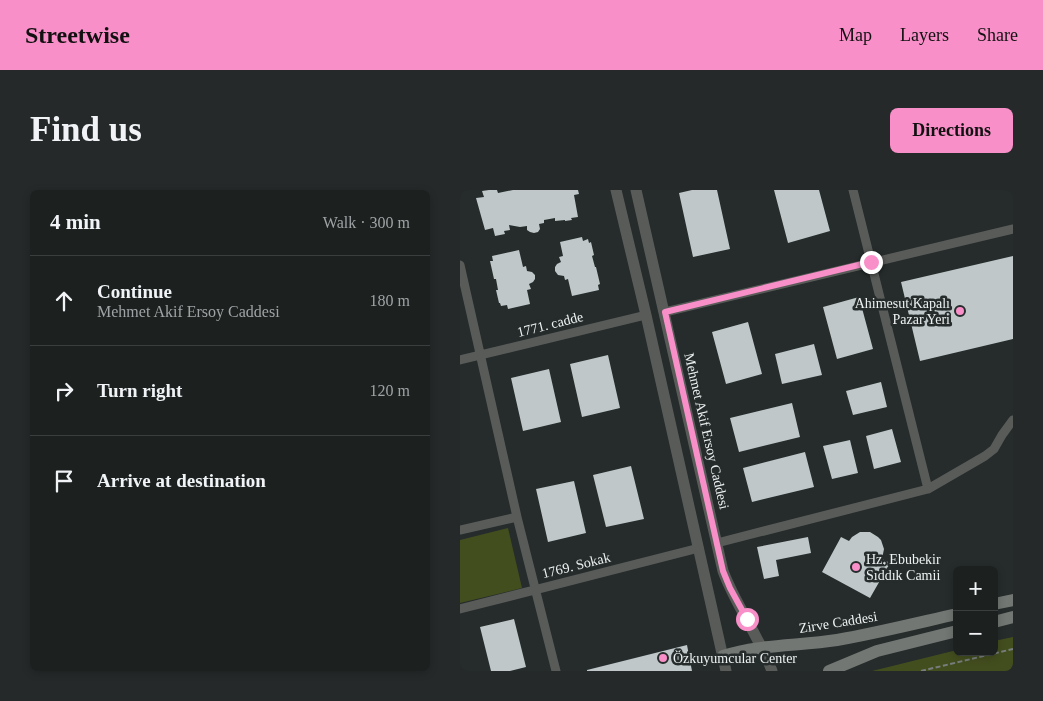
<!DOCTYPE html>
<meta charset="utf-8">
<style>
body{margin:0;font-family:Georgia,serif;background:#252929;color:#f1f3f6}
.controls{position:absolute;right:15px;bottom:15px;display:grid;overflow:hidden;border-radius:8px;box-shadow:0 2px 8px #0003}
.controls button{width:45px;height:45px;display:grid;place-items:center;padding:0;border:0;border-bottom:1px solid #3a3e3e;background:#1c2120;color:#f1f3f6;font:25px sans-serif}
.stop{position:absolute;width:15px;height:15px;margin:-11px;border:4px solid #f98fc8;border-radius:50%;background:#fff}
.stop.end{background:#f98fc8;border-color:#fff;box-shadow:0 1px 5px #0008}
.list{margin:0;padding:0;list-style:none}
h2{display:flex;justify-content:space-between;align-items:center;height:65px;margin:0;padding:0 20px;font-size:21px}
h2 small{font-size:16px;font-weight:400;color:#a0a3a5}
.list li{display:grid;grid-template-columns:32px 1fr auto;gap:15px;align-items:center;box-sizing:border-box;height:90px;padding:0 20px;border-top:1px solid #3a3e3e}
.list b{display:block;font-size:19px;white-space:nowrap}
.list p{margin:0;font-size:16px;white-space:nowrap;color:#a0a3a5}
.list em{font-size:16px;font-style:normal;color:#a0a3a5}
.icon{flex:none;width:28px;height:28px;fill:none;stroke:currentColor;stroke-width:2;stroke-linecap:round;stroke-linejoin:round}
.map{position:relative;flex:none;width:553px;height:481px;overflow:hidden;border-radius:8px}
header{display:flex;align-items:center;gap:30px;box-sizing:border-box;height:70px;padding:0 25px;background:#f98fc8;color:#111}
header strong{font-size:24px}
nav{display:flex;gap:28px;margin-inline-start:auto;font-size:18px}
.intro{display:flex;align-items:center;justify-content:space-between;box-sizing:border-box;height:120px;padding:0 30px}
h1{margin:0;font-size:35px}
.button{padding:12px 22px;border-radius:8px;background:#f98fc8;color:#111;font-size:18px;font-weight:700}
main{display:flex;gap:30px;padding:0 30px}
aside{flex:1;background:#1c2120;border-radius:8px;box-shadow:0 2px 8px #0003}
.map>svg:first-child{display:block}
.green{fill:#434e1e}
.building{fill:#bfc7c9}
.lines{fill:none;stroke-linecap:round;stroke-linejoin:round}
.path{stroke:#787e7d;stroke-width:2;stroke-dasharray:5 2.5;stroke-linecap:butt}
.minor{stroke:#595b59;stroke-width:9}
.tertiary{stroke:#595b59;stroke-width:11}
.secondary{stroke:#737774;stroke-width:12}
.route{stroke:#f98fc8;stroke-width:6}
.poi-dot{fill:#f98fc8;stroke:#252c2b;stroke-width:2}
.labels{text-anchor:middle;stroke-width:5;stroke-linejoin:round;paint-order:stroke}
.poi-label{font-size:14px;fill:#edf1f1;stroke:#252c2b;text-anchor:start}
.street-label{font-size:14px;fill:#edf1f1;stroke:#252c2b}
</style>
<header>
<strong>Streetwise</strong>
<nav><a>Map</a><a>Layers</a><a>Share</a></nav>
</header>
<div class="intro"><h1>Find us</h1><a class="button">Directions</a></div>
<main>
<aside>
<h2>4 min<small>Walk · 300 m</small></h2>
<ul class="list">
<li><svg class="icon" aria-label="ahead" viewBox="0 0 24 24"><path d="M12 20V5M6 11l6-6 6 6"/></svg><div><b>Continue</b><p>Mehmet Akif Ersoy Caddesi</p></div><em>180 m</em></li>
<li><svg class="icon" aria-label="right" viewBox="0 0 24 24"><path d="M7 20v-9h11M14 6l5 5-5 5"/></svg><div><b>Turn right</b></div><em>120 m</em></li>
<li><svg class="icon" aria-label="arrive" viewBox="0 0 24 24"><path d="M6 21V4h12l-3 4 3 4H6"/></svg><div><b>Arrive at destination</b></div></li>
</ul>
</aside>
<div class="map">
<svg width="553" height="481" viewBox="0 0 553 481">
<rect width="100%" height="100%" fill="#252c2b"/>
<!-- green -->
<path class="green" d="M48 338 62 398 0 413V350Z
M553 447V481H412L497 460V462H534V451Z"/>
<!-- building -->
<path class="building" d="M29 0H37L38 3 53 0H118L119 4 114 5 118 27 111 28 112 30 105 31V30L95 31V28L84 30V33L79 34 80 39 78 42 74 43 70 42 67 40V36L60 37 49 35 50 40 44 41 45 44 35 46 33 38 25 40 16 8 24 7 22 1Z
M232 0H257L270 59 233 67 219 3Z
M314 0H359L370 41 328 53Z
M122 47 123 51 128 49 129 53 131 52 134 65 132 66 135 77H136L140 94 138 95 139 100 112 106 108 89 105 90 104 86 98 85 95 81V77L97 74 101 72 99 67 103 66 100 52Z
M59 60 63 77 66 76 67 81 72 82 75 85V89L73 92 69 94 71 99 67 100 70 114 48 119 47 115 41 116 40 113H39L36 100H38L36 89H34L30 71H33L32 66Z
M553 66V149L460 171 441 92Z
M399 107 413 159 377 169 363 117Z
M288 132 302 184 266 194 252 142Z
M354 154 362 185 322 194 315 164Z
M148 165 160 218 122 227 110 174Z
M89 179 101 232 63 241 51 188Z
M421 192 427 217 393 225 386 201Z
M332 213 340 247 279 262 270 228Z
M432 239 441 272 414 279 406 246Z
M390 250 398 283 372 289 363 256Z
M345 262 354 297 292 312 283 278Z
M171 276 184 329 146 337 133 285Z
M114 291 126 343 88 352 76 299Z
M400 342H410L418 347 421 350 424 359 422 369 430 373 410 408 362 382 381 347 389 351 392 347Z
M348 347 351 363 316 370 319 386 304 389 297 357Z
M54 429 66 477 50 481H31L20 437Z
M227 455 232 481H127V480Z"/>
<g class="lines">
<!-- path -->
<path class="path" d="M461 481 553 459"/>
<!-- minor -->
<path class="minor" d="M0 75 57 327 96 481
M205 122 553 39
M0 170 186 125
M468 299 525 266 534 259 542 245 553 230
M0 340 57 327
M257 353 468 299 393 0
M0 419 239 358"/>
<!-- tertiary -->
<path class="tertiary" d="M156 0 186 125 266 481
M176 0 263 381C276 416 299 446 312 481"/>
<!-- secondary -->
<path class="secondary" d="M534 414 553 410
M534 432 553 427
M263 466C300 454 339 456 377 450 417 443 457 433 497 424
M369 481 417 461 497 441"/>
</g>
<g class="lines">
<!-- route -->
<path class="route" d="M287 429 270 398 263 381 205 122 411 72"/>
</g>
<!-- markers -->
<g class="poi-dot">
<circle cx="500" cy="121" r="5"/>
<circle cx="396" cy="377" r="5"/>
<circle cx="203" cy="468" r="5"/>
</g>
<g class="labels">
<!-- poi labels -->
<g class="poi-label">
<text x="490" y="118" text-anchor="end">Ahimesut Kapalı<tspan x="490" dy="16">Pazar Yeri</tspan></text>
<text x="406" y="374">Hz. Ebubekir<tspan x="406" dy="16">Sıddık Camii</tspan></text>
<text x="213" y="473">Özkuyumcular Center</text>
</g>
<!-- street labels -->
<g class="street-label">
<text transform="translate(90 134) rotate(-14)" y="5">1771. cadde</text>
<text transform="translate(247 241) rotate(77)" y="5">Mehmet Akif Ersoy Caddesi</text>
<text transform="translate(116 375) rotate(-14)" y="5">1769. Sokak</text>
<text transform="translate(378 432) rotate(-9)" y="5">Zirve Caddesi</text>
</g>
</g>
</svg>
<div class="controls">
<button>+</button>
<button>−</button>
</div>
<div class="stop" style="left:287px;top:429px"></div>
<div class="stop end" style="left:411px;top:72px"></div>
</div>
</main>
